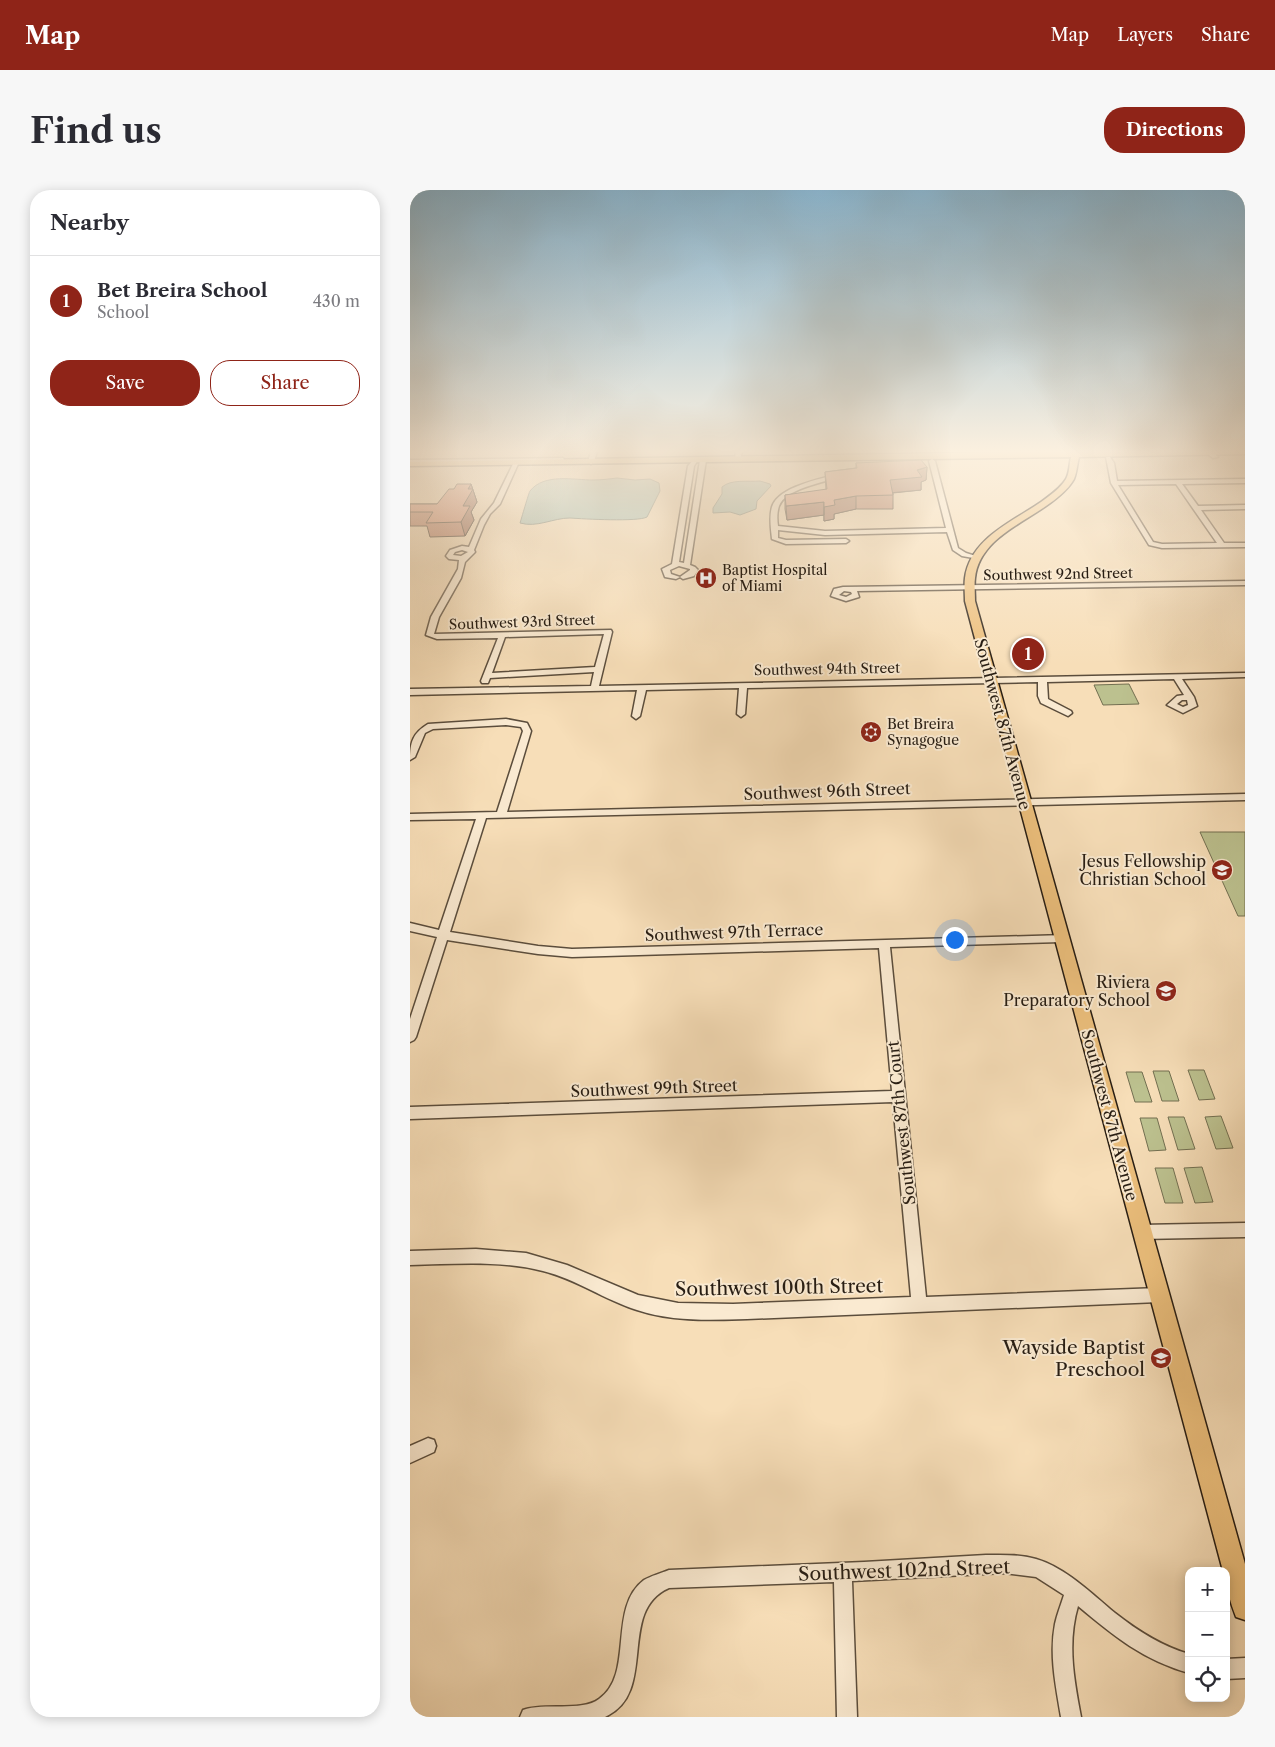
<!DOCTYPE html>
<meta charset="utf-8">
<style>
body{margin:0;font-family:"Libre Caslon Text",serif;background:#f7f7f7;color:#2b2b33}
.controls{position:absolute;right:15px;bottom:15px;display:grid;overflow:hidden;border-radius:10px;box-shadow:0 2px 12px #0003}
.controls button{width:45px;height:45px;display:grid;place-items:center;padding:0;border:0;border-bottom:1px solid #e1e1e2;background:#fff;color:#2b2b33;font:25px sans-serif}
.you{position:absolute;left:544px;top:749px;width:18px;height:18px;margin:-12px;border:4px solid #fff;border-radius:50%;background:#1a73e8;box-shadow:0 0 0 8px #1a73e833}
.badge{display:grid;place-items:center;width:32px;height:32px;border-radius:50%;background:#8f2418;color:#fff;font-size:16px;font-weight:700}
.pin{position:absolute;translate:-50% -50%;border:2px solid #fff;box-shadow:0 1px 5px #0006}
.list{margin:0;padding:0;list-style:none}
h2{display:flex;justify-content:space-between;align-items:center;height:65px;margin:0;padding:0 20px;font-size:21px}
h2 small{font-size:16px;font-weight:400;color:#7c7c81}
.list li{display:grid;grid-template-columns:32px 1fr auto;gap:15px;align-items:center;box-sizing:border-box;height:90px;padding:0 20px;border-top:1px solid #e1e1e2}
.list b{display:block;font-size:19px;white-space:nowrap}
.list p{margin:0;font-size:16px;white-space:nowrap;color:#7c7c81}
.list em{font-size:16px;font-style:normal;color:#7c7c81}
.actions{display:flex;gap:10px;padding:15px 20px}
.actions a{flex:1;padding:11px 0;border:1px solid #8f2418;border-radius:20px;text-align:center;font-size:18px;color:#8f2418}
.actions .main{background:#8f2418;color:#fff}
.icon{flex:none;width:28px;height:28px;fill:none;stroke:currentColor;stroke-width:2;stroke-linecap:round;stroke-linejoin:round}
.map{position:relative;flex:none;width:835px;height:1527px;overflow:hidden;border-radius:20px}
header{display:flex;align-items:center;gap:30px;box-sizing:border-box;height:70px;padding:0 25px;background:#8f2418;color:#fff}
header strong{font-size:24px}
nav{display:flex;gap:28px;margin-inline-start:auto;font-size:18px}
.intro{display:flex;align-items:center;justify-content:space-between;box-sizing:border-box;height:120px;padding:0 30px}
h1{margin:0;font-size:35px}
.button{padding:12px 22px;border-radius:20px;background:#8f2418;color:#fff;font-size:18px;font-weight:700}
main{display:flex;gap:30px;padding:0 30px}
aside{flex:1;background:#fff;border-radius:20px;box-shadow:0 2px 12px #0003}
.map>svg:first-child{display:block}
.green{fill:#bcc18f;stroke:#726f51}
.water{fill:#9dbcb0;stroke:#6e7c71}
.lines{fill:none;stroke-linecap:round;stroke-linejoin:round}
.minor-casing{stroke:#5b4d3c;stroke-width:3}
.major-casing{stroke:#271d13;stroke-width:3}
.minor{fill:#faead1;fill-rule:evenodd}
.major{fill:#ecbf7c;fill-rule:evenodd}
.wall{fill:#ba7861;stroke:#271d13}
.shaded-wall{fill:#97614f;stroke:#271d13}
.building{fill:#d88b71;stroke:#271d13}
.labels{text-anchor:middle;stroke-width:4;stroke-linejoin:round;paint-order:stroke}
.far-poi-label{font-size:14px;fill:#271d13;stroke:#faead1;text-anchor:start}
.far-street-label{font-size:14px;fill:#271d13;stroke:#faead1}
.street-label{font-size:16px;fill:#271d13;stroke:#faead1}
.poi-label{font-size:16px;fill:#271d13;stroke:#faead1;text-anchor:end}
.near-street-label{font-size:19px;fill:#271d13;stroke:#faead1}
.near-poi-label{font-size:19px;fill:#271d13;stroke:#faead1;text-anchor:end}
</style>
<header>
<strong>Map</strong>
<nav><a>Map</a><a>Layers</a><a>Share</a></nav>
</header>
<div class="intro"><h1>Find us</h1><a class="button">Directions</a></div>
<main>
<aside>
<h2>Nearby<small></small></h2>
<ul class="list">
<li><span class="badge">1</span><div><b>Bet Breira School</b><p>School</p></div><em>430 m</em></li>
</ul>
<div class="actions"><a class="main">Save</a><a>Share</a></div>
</aside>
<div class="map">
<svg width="835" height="1527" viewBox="0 0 835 1527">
<rect width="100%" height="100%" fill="#f7deb8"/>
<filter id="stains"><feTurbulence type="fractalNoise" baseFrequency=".004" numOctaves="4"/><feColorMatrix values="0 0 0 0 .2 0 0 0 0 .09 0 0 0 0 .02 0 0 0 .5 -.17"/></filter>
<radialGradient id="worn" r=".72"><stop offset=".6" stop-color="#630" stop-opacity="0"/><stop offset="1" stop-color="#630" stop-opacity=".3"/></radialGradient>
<!-- green -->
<path class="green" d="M719 494 729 514 693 515 684 495Z
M790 642H835V726H828Z
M778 880H794L805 909 789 910Z
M743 881H759L769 911H752Z
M716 882H732L742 912H725Z
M811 926 823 958 806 959 795 927Z
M758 927H774L785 959 768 960Z
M730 928H747L756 960 739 961Z
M792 977 803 1012 785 1013 774 978Z
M745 978H763L773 1013H755Z"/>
<!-- water -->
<path class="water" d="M207 288 225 290 240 289 249 293 250 301 237 327C228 332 174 329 160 328 143 328 127 338 110 333 111 330 119 302 120 301 134 283 164 290 183 290 191 290 199 289 207 288Z
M350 291 360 294 361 296 347 311 346 319 330 325 320 322 303 323V318L312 304V297C321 289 338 292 350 291Z"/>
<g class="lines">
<!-- minor casing -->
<g class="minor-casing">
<path id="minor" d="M181 261H187L184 272 181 274 178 272Z
M326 261H332L330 271 325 270Z
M794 261H801L808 267 803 268Z
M696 267H700L704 273 707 291 835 289V293L772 294 788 316 835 315V319L791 320 814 353H835V357L752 358 739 355 701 293ZM766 294 807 353 752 354 743 352 708 295Z
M153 268 155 271 109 272 90 314 80 324 74 335 64 360 65 362 55 372 51 388 29 427 24 444 201 440 202 442 189 496 835 483V487L772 489 784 507 787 516 773 523 757 515 767 506 774 505 764 489 637 492 638 509 661 521 662 523 658 526 631 513 628 506V492L337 498 335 524 331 527 327 524 329 498 236 500 230 526 226 529 222 526 227 500 0 505V499L181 496 184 482 80 488 78 493H72L71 491 88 448 27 449 16 445 21 427 48 379 49 370 39 369 36 366 40 360 52 356 59 357 71 329 84 313 104 272 0 274V270ZM52 360 58 362 51 366 43 365 45 362ZM194 444 185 477 82 483 95 447ZM772 510H777L778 515 773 517 767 514Z
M285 268 288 270 284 276 269 372 274 373 290 270 293 268 296 270 280 375 285 377 288 380 284 386 273 389 270 387 266 389 255 387 252 379 262 374 278 276ZM269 376 280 379V380L270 387 261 384 260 380Z
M522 269 525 271 548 358 556 363 569 367V369L552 366 543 360 537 342 415 345 368 340V348L376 350 436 349 439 351 436 353 376 354 362 349C361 339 359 327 362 317 368 297 410 289 428 284L431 286 430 287C414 292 375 299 369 316 367 322 367 330 368 336L415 341 536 338 519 271Z
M835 391V395L447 401 449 407 436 411 421 406 424 399 433 397ZM434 401 441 402 442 404 436 407 429 405Z
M96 529 117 533 121 541 97 622 835 604V610L76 628 40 742 128 756 162 759 655 745 657 748 655 751 651 752 480 757 516 1107 749 1098 754 1100 756 1105 754 1110 749 1112 337 1129C301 1130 263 1132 227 1120 195 1110 166 1089 133 1081 89 1070 44 1074 0 1075V1061L66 1059 116 1063 157 1075 228 1105 268 1113 323 1114 501 1107 483 912 0 929V917L482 901 469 758 162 767 128 764 37 750 6 847 4 850 0 852V829L27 747 0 741V733L29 740 66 629 0 630V624L87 622 113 541 111 537 96 535 23 539 15 543 5 567 0 570C0 552 3 543 18 534Z
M835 1033V1047L731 1049 726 1047 724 1042 726 1037 731 1035Z
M18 1248 24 1250 26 1256 24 1262 0 1273V1256Z
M576 1365C592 1365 609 1364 626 1369 656 1378 681 1403 705 1423 728 1441 751 1456 779 1464V1483C733 1470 704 1446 668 1416 657 1453 664 1490 671 1527H651C646 1497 639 1465 645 1434 647 1424 651 1415 654 1405L626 1387 594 1383 442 1391 447 1527H427L424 1392 259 1398C206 1421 249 1503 195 1527H110L113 1520C133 1512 172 1522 189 1509 225 1484 197 1418 234 1390 241 1386 251 1383 259 1380L454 1372Z
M835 1468V1488L816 1489V1469Z"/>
</g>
<!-- major casing -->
<g class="major-casing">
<path id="major" d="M660 261H835V264L669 267C667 274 667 282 664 289 658 300 646 309 636 316 609 335 569 351 565 388 564 395 565 403 565 411L835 1374V1430L826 1427C820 1412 816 1397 816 1381H813L555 411C555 404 554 395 555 388 560 349 602 332 631 312 639 306 651 298 656 289 660 282 659 274 661 267L0 276V272Z"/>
</g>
<!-- minor -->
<use href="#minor" class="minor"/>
<!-- major -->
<use href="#major" class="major"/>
</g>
<!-- wall -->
<path class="wall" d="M446 273 517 277 516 290 511 292V300L483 303V319H446L424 324V329L414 331V325L377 330 375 319V305L416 300 415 282 446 278Z
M61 294 67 312 61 322 64 330 55 346 20 347 17 336H0V314H27L44 299Z"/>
<!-- shaded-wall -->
<path class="shaded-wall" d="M517 277 516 290 511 292V300L479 303 480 290Z
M61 294 67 312 61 322 64 330 55 346 51 332 53 316 58 299Z
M446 306V319L424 324V329L414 331V317L424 310Z
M414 312V325L377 330 376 316Z"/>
<!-- building -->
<path class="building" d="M511 270 517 277 507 280 512 287 480 290 483 305 446 306 424 310 425 315 414 317V312L376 316 375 305 417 299 415 282 447 278 446 273Z
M47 294H61L58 299H63L53 316H60L51 332 16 333 23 322H0V314H27L39 299H44Z"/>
<!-- sky -->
<linearGradient id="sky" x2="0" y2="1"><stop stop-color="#8ab7d2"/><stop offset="0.55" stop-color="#fbf0df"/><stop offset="1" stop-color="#fbf0df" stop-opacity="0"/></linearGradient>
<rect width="835" height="475" fill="url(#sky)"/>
<!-- icons -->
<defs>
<g id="hospital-disc" transform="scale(1.125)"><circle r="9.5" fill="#8f2418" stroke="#faead1"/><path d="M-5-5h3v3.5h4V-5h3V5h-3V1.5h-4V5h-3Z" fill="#fff"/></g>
<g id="synagogue-disc" transform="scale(1.125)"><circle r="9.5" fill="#8f2418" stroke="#faead1"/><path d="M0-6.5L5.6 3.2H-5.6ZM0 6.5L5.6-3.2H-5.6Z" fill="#fff"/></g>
<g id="school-disc" transform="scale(1.125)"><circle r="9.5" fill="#8f2418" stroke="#faead1"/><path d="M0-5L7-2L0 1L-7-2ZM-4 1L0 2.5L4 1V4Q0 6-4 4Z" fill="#fff"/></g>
</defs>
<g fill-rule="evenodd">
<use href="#hospital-disc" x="296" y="388"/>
<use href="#synagogue-disc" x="461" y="542"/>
<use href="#school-disc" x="812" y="680"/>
<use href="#school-disc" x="756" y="801"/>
<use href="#school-disc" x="751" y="1168"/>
</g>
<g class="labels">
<!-- far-poi labels -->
<g class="far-poi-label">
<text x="312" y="385">Baptist Hospital<tspan x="312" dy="16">of Miami</tspan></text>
<text x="477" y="539">Bet Breira<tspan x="477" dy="16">Synagogue</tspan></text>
</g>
<!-- far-street labels -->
<g class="far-street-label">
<text transform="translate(648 384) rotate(-1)" y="5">Southwest 92nd Street</text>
<text transform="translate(112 432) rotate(-2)" y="5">Southwest 93rd Street</text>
<text transform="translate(417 479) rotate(-1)" y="5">Southwest 94th Street</text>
</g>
<!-- street labels -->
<g class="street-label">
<text transform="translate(593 534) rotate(75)" y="6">Southwest 87th Avenue</text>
<text transform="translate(417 601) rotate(-2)" y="6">Southwest 96th Street</text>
<text transform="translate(324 742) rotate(-2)" y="6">Southwest 97th Terrace</text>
<text transform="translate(244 898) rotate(-2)" y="6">Southwest 99th Street</text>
<text transform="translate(700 925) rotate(75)" y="6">Southwest 87th Avenue</text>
<text transform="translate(491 933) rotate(-96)" y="6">Southwest 87th Court</text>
</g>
<!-- poi labels -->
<g class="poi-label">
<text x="796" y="677">Jesus Fellowship<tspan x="796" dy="18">Christian School</tspan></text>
<text x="740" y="798">Riviera<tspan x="740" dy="18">Preparatory School</tspan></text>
</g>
<!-- near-street labels -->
<g class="near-street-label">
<text transform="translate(369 1097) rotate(-1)" y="7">Southwest 100th Street</text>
<text transform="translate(494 1380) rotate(-2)" y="7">Southwest 102nd Street</text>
</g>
<!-- near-poi labels -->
<g class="near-poi-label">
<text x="735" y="1164">Wayside Baptist<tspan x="735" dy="22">Preschool</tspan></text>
</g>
</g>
<rect width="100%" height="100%" filter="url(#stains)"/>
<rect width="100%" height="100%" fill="url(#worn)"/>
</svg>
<div class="controls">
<button>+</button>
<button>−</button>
<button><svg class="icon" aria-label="locate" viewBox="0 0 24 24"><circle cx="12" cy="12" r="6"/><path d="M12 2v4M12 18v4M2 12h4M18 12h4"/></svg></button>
</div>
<div class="you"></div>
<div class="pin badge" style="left:618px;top:464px">1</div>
</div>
</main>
